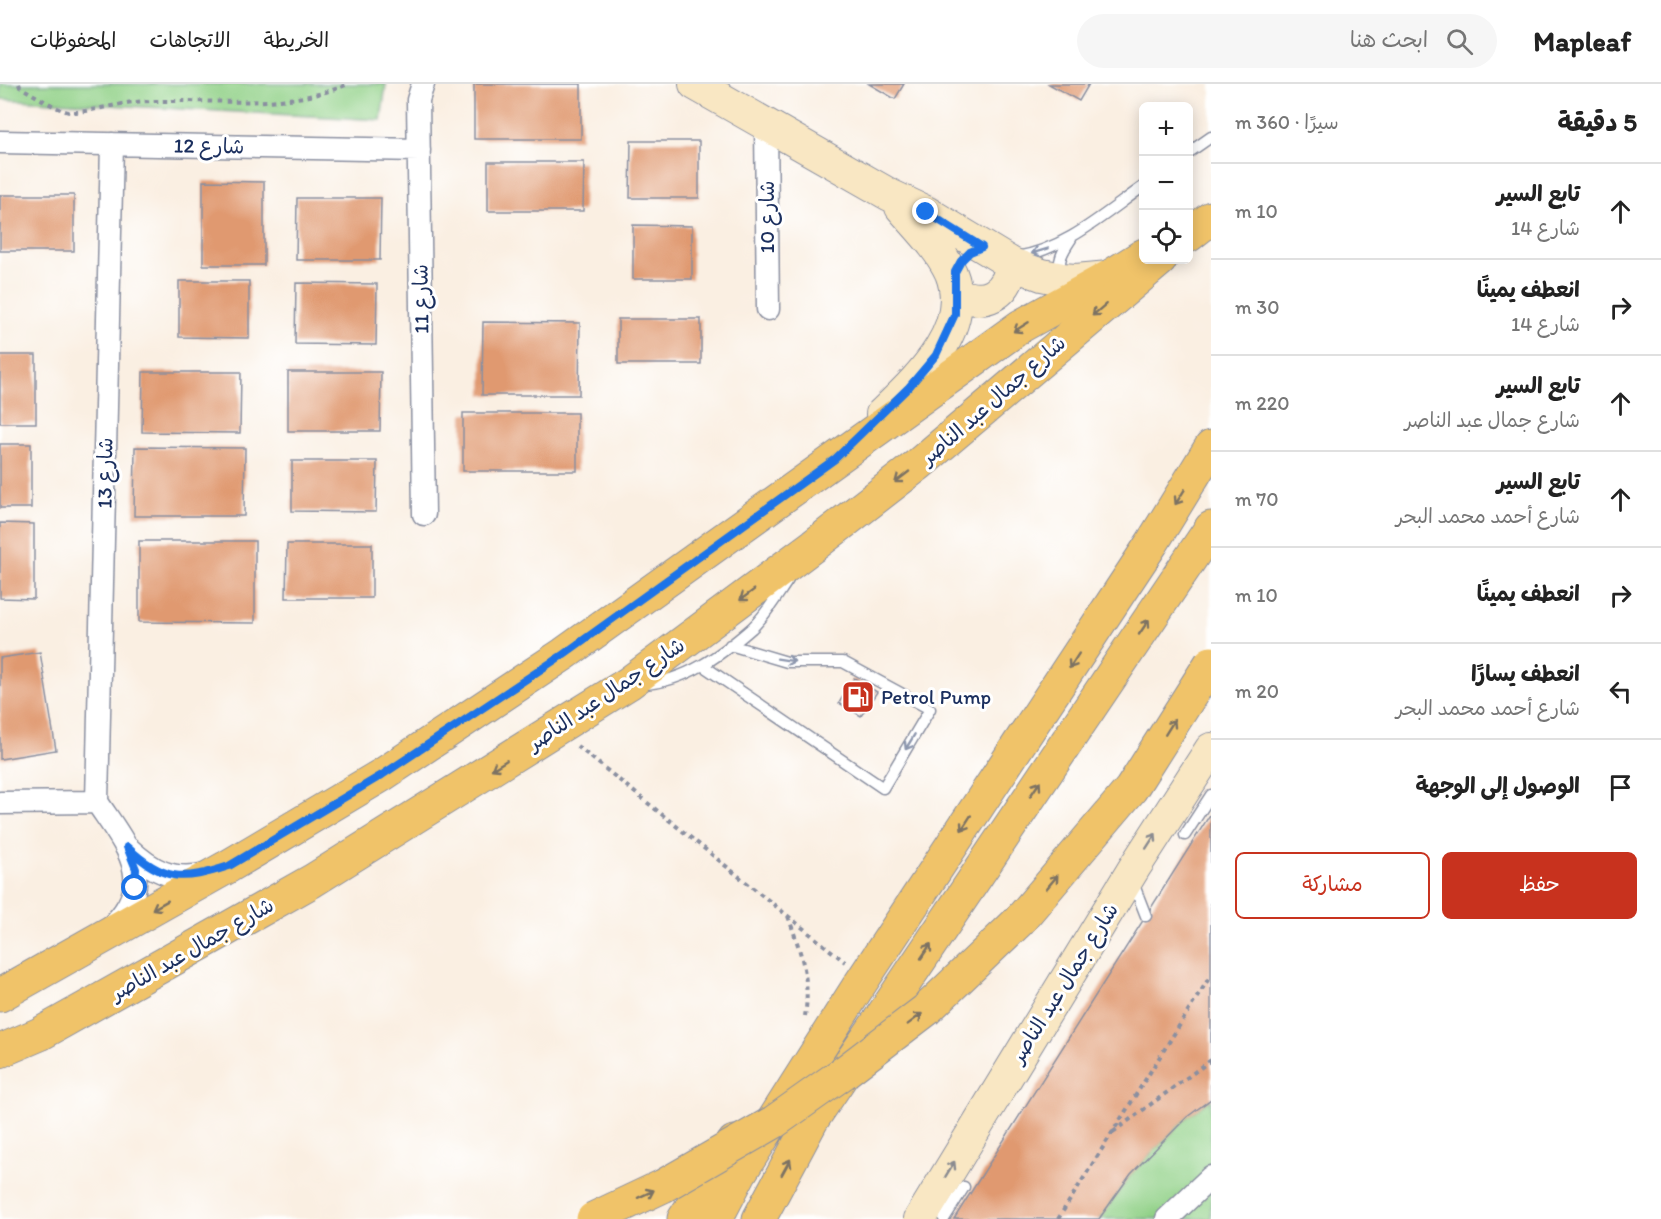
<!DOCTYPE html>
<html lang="ar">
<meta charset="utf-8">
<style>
body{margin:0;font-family:Itim,"Playpen Sans Arabic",sans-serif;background:#f6f6f6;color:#222;direction:rtl}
.controls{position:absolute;right:18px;top:18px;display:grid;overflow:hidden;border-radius:9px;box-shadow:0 3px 15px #0003}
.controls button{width:54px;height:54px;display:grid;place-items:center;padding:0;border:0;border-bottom:2px solid #e0e0e0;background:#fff;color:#222;font:30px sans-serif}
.stop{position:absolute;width:18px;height:18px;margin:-14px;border:4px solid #1a73e8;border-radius:50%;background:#fff}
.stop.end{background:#1a73e8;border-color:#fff;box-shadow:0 2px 6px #0008}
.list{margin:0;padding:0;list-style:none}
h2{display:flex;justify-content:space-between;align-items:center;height:78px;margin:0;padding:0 24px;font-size:26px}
h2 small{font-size:20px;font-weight:400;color:#767676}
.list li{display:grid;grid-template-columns:39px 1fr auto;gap:18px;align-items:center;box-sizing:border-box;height:96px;padding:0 24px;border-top:2px solid #e0e0e0}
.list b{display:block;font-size:22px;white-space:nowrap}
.list p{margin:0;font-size:20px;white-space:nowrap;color:#767676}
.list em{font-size:20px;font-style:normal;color:#767676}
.actions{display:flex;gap:12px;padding:18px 24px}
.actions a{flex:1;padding:14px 0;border:2px solid #c8321e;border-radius:9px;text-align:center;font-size:21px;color:#c8321e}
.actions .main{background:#c8321e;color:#fff}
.icon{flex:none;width:33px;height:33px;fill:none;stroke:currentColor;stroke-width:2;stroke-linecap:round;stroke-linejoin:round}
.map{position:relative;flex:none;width:1211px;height:1135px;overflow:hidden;direction:ltr}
header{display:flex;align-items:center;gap:36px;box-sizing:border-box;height:84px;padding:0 30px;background:#fff;border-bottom:2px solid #e0e0e0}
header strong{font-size:28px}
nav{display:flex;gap:33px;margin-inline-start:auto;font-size:21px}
.search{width:420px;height:54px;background:#f6f6f6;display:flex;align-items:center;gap:15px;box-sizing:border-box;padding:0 21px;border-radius:33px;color:#767676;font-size:22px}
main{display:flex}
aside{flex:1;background:#fff}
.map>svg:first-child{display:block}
.green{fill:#92d188;stroke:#568073;stroke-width:1.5}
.building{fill:#e09970}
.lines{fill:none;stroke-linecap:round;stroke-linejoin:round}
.lane-casing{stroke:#8a8fa0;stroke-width:13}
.street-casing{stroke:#8a8fa0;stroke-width:25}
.secondary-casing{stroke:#8a8fa0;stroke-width:34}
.primary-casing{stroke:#8a8fa0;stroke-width:35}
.highway-casing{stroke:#8a8fa0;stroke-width:35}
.path{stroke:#8a8fa0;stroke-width:4;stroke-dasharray:4.5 4.5;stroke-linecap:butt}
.lane{stroke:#fff;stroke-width:10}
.street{stroke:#fff;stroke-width:22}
.secondary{stroke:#f9e7c3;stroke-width:32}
.primary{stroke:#f0c369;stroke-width:33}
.highway{stroke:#f0c369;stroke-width:33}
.highway-bridge-casing{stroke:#8a8fa0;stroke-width:35;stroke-linecap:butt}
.highway-bridge{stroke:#f0c369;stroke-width:33}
.oneway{stroke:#8d97ae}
.oneway2{stroke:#7b7263}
.oneway3{stroke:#8a8b90}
.route{stroke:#1a73e8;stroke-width:8}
.labels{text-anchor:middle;stroke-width:6;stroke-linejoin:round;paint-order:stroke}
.street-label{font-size:21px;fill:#1b2f5e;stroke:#fff}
.poi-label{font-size:21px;fill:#1b2f5e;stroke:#fff;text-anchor:start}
</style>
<header>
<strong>Mapleaf</strong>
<div class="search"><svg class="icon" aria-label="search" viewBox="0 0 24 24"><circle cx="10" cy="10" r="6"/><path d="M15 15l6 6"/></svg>ابحث هنا</div>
<nav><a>الخريطة</a><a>الاتجاهات</a><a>المحفوظات</a></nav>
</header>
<main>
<aside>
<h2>5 دقيقة<small>سيرًا · 360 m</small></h2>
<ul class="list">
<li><svg class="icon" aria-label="ahead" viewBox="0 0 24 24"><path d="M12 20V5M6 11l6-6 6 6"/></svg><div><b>تابع السير</b><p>شارع 14</p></div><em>10 m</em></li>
<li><svg class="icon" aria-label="right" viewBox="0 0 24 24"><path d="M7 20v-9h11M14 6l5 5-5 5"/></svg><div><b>انعطف يمينًا</b><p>شارع 14</p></div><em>30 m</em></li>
<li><svg class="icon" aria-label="ahead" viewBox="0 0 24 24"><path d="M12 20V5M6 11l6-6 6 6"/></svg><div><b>تابع السير</b><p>شارع جمال عبد الناصر</p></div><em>220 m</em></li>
<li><svg class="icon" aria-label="ahead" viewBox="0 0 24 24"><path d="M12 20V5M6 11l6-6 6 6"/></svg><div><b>تابع السير</b><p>شارع أحمد محمد البحر</p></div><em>70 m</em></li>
<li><svg class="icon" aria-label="right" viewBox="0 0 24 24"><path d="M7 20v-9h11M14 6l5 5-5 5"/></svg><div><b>انعطف يمينًا</b></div><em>10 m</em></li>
<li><svg class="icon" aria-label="left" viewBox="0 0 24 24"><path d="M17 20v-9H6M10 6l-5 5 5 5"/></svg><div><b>انعطف يسارًا</b><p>شارع أحمد محمد البحر</p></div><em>20 m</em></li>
<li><svg class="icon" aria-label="arrive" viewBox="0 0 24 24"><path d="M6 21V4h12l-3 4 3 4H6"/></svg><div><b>الوصول إلى الوجهة</b></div></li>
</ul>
<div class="actions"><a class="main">حفظ</a><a>مشاركة</a></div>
</aside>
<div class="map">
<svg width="1211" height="1135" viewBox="0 0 1211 1135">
<rect width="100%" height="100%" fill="#fff"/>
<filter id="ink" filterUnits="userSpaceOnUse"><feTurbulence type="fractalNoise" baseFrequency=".0167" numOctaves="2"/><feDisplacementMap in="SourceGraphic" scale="12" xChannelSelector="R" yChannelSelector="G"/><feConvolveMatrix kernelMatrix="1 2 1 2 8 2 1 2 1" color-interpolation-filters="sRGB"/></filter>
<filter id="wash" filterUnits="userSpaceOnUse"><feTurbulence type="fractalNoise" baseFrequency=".008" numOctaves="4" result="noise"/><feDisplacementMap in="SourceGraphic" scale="24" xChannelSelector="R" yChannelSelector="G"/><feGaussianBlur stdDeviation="1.35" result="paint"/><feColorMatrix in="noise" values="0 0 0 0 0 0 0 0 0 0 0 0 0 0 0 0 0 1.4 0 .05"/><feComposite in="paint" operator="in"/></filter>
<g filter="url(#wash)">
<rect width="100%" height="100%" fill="#faefe2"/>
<!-- green -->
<path class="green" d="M0 0H386L381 36 0 15Z
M1211 1015V1135H1099L1131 1090 1187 1033Z"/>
<g id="blocks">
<!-- building -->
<path class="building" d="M474 0H581V55H474Z
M869 0H904L895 15Z
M1049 0H1089L1079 17Z
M631 57H699V114H630Z
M488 78H584L583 127H488Z
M203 97 264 98V181H203Z
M0 111H74V167H0Z
M297 114H381L380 176H296Z
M633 141 692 142V195H633Z
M179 197H249V254L179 253Z
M296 199 377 200 376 261 295 260Z
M618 235H701V280H618Z
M483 238 580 239 579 311H482Z
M0 271H36V339H0Z
M143 288H241L240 349 142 348Z
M288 288H381L380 347H288Z
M463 329H577V387H463Z
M0 360H31V424H0Z
M135 363 245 364 244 432H134Z
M292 377H377L376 428 292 427Z
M0 439 34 440V515L0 514Z
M139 457H255V539L139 538Z
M287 460H372V514H286Z
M40 568 56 666 0 675V574Z
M854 594 877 608 861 632 839 619Z
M1211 729V1015L1187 1033 1131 1090 1099 1135H954Z"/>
</g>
</g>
<g filter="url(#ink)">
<use href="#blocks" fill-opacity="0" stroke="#8a8fa0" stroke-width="1.5"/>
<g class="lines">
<!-- lane casing -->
<g class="lane-casing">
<path id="lane" d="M1188 69 1211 53
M1017 173C1066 165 1104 130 1144 102
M1061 190C1057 176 1063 167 1071 155
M702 581 883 704 930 625 843 578H787L730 561
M643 600C685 598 721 571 752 544 766 531 777 512 788 496
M1185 751 1211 711
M1132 796 1146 832
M944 1135 964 1103"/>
</g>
<!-- street casing -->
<g class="street-casing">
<path id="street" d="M423 0 418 16 424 430
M766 41 768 225
M0 58 419 66
M97 718 112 60
M97 718C126 762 159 797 111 843
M0 719 97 718
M128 764C152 787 173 798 206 790
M1167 1135 1211 1093"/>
</g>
<!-- secondary casing -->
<g class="secondary-casing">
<path id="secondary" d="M695 0 890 111 926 128 1012 180 1042 191 1062 195 1076 196 1109 193
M956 209C985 223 1007 211 1012 180
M882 330C918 295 973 245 951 189 940 164 918 143 901 123
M920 1135 1136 781 1211 665"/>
</g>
<!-- primary casing -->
<g class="primary-casing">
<path id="primary" d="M0 911 229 782 382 691 564 570 1021 242 1109 193 1144 171"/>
</g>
<!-- highway casing -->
<g class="highway-casing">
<path id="highway" d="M1188 152 1211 134
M0 967 40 950 312 797 629 599 813 462 919 380 1160 176
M684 1135 734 1058
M716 1135 740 1089 858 903 1152 459 1211 363
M759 1135 812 1036 1211 444"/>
</g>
<!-- path -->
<path class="path" d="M19 0 20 3C31 9 59 27 70 28 85 29 116 20 134 18 201 13 285 28 348 0
M577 662 845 878
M788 832C800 866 811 895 805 932
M1113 1048 1211 976
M1058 1135 1211 891"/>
<!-- lane -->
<use href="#lane" class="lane"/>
<!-- street -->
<use href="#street" class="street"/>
<!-- secondary -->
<use href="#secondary" class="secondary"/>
<!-- primary -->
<use href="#primary" class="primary"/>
<!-- highway -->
<use href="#highway" class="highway"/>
<!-- highway-bridge casing -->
<g class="highway-bridge-casing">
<path id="highway-bridge" d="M593 1135 663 1102 774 1038 846 987 926 926 1019 837 1131 705 1211 579"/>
</g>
<!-- highway-bridge -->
<use href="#highway-bridge" class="highway-bridge"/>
</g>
<!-- one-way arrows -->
<defs><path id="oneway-shaft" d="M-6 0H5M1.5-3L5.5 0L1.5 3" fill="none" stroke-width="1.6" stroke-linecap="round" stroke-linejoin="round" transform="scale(1.5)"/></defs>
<g class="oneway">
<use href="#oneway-shaft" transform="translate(1040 167) rotate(163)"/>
<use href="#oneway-shaft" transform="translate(786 576) rotate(9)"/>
<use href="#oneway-shaft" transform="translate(910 658) rotate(121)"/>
</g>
<g class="oneway2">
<use href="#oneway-shaft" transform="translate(1099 226) rotate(139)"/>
<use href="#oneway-shaft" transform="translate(1021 243) rotate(148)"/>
<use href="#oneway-shaft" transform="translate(902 393) rotate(142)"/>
<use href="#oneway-shaft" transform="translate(1180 413) rotate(122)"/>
<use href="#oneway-shaft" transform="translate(747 511) rotate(143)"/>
<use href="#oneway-shaft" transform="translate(1144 543) rotate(-56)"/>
<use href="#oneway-shaft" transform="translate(1074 577) rotate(123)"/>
<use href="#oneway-shaft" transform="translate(1170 643) rotate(-58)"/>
<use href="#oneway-shaft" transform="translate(499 681) rotate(148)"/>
<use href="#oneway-shaft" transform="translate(1035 705) rotate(-56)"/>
<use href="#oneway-shaft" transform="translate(966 739) rotate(123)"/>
<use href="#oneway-shaft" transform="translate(1052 798) rotate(-50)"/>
<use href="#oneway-shaft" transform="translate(160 821) rotate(151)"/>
<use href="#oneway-shaft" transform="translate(926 867) rotate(-56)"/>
<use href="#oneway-shaft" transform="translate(915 935) rotate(-37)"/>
<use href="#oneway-shaft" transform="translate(786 1083) rotate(-61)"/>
<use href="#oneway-shaft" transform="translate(646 1110) rotate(-25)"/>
</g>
<g class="oneway3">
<use href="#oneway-shaft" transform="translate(1151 757) rotate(-57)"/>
<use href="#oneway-shaft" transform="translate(950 1085) rotate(-59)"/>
</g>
</g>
<g class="lines" filter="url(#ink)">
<!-- route -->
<path class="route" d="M135 804 136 785 127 763C164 798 183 797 229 782L382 691 564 570 835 375 909 303 936 271 955 230V188L961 177 970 168 982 163 926 128"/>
</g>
<!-- icons -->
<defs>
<g id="fuel-square" transform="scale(1.725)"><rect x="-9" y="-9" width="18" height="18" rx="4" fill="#c8321e" stroke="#fff"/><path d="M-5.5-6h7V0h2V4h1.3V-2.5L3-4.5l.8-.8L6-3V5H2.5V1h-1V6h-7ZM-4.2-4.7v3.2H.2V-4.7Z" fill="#fff"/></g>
</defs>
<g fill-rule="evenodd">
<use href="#fuel-square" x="858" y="613"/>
</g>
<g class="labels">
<!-- street labels -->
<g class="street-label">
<text transform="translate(209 62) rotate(1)" y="7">شارع 12</text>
<text transform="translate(767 133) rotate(-90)" y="7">شارع 10</text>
<text transform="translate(421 215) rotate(-91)" y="7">شارع 11</text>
<text transform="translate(993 316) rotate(-41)" y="7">شارع جمال عبد الناصر</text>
<text transform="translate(105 389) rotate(-89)" y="7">شارع 13</text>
<text transform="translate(606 610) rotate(-34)" y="7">شارع جمال عبد الناصر</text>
<text transform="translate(192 865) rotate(-30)" y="7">شارع جمال عبد الناصر</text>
<text transform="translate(1064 899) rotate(-58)" y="7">شارع جمال عبد الناصر</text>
</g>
<!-- poi labels -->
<g class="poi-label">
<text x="881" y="620">Petrol Pump</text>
</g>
</g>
</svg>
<div class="controls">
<button>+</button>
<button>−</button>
<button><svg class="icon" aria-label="locate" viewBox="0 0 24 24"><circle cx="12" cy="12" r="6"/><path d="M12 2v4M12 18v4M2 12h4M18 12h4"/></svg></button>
</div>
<div class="stop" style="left:135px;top:804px"></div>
<div class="stop end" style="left:926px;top:128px"></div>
</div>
</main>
